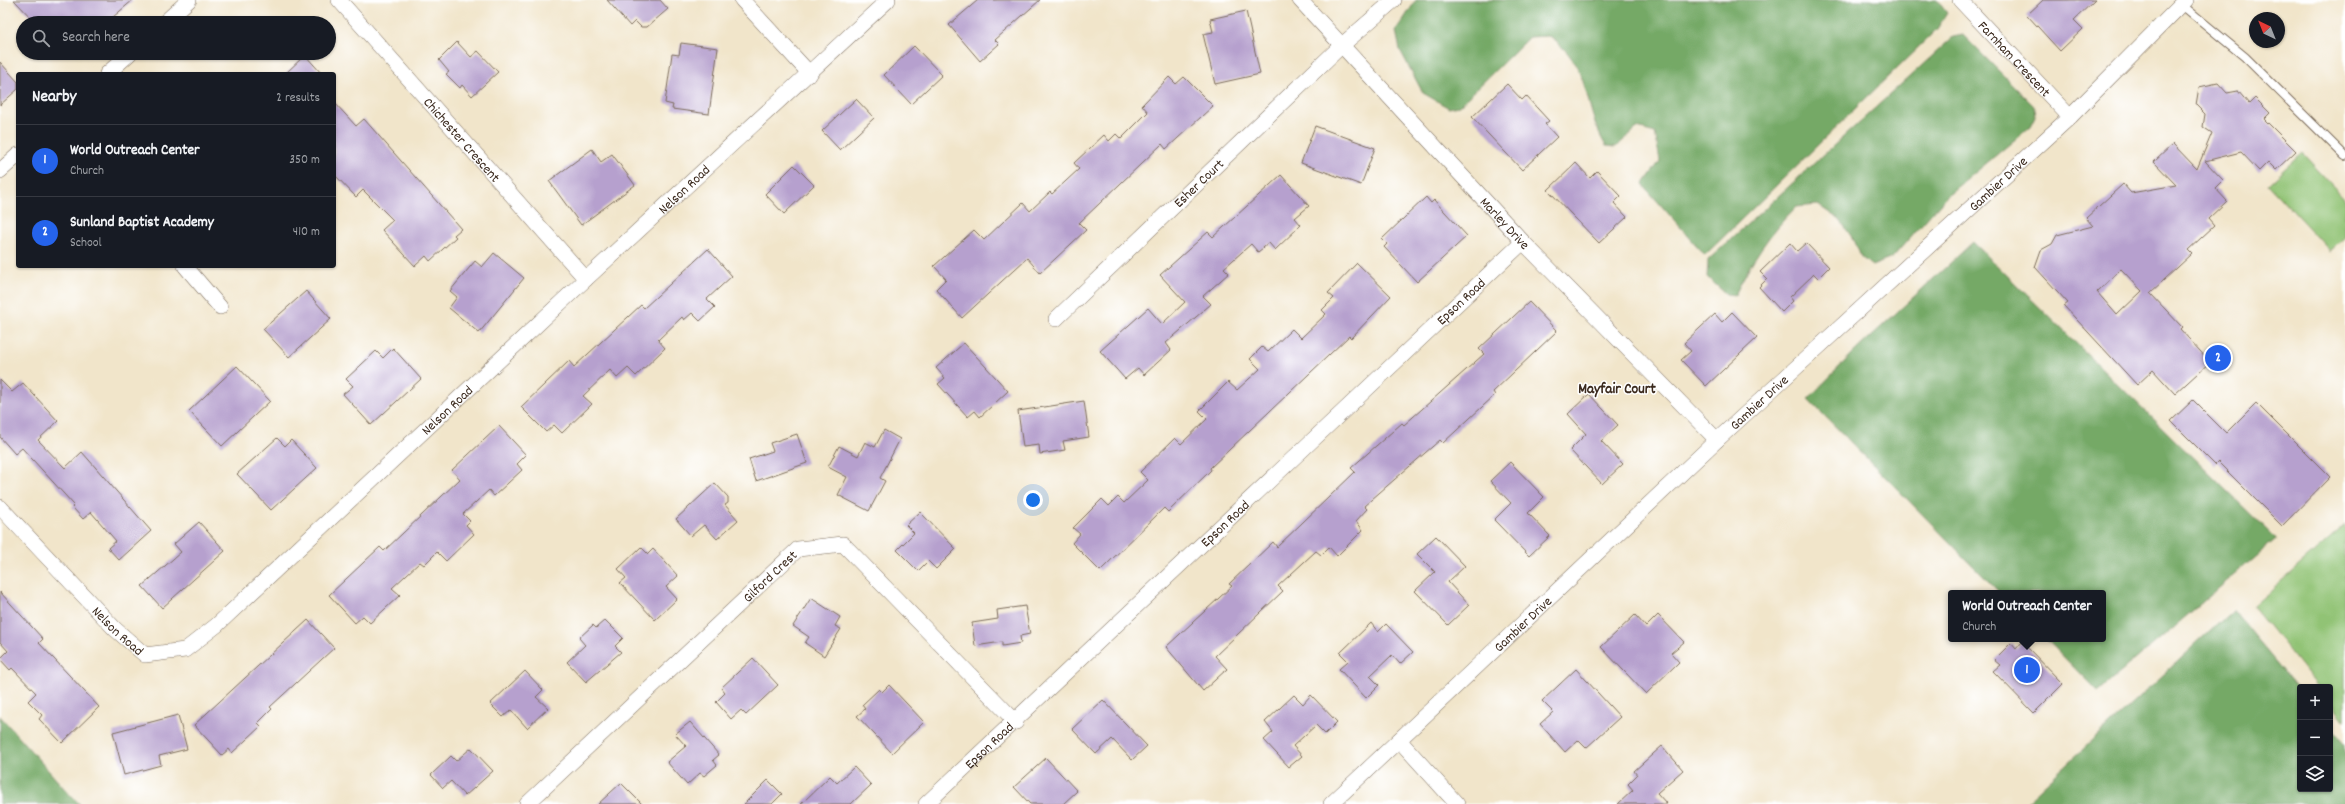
<!DOCTYPE html>
<meta charset="utf-8">
<style>
body{margin:0;font-family:Dekko,sans-serif;background:#242831;color:#f1f3f6}
.controls{position:absolute;right:12px;bottom:12px;display:grid;overflow:hidden;border-radius:4px;box-shadow:0 1px 3px #0004}
.controls button{width:36px;height:36px;display:grid;place-items:center;padding:0;border:0;border-bottom:1px solid #363941;background:#171b24;color:#f1f3f6;font:20px sans-serif}
.compass{position:absolute;left:2249px;top:12px;width:36px;height:36px;border-radius:50%;background:#171b24;box-shadow:0 1px 3px #0004;rotate:317deg}
.you{position:absolute;left:1033px;top:500px;width:14px;height:14px;margin:-10px;border:3px solid #fff;border-radius:50%;background:#1a73e8;box-shadow:0 0 0 6px #1a73e833}
.badge{display:grid;place-items:center;width:26px;height:26px;border-radius:50%;background:#2563eb;color:#fff;font-size:13px;font-weight:700}
.pin{position:absolute;translate:-50% -50%;border:2px solid #fff;box-shadow:0 1px 4px #0006}
.popup{position:absolute;left:1948px;top:590px;width:158px;height:52px;box-sizing:border-box;display:grid;place-content:center;border-radius:4px;background:#171b24;filter:drop-shadow(0 1px 3px #0005);font-size:13px;white-space:nowrap;color:#9ea1a6}
.popup b{font-size:15px;color:#f1f3f6}
.popup::after{content:'';position:absolute;left:50%;top:100%;margin-left:-8px;border:8px solid transparent;border-top-color:#171b24}
.list{margin:0;padding:0;list-style:none}
h2{display:flex;justify-content:space-between;align-items:center;height:52px;margin:0;padding:0 16px;font-size:17px}
h2 small{font-size:13px;font-weight:400;color:#9ea1a6}
.list li{display:grid;grid-template-columns:26px 1fr auto;gap:12px;align-items:center;box-sizing:border-box;height:72px;padding:0 16px;border-top:1px solid #363941}
.list b{display:block;font-size:15px;white-space:nowrap}
.list p{margin:0;font-size:13px;white-space:nowrap;color:#9ea1a6}
.list em{font-size:13px;font-style:normal;color:#9ea1a6}
.icon{flex:none;width:22px;height:22px;fill:none;stroke:currentColor;stroke-width:2;stroke-linecap:round;stroke-linejoin:round}
.map{position:relative;flex:none;width:2345px;height:804px;overflow:hidden}
.search{position:absolute;background:#171b24;box-shadow:0 1px 3px #0004;left:16px;top:16px;width:320px;height:44px;display:flex;align-items:center;gap:10px;box-sizing:border-box;padding:0 14px;border-radius:22px;color:#9ea1a6;font-size:15px}
.panel{position:absolute;background:#171b24;box-shadow:0 1px 3px #0004;left:16px;top:72px;width:320px;height:196px;border-radius:4px}
.map>svg:first-child{display:block}
.green{fill:#91c374;stroke:#667649}
.forest{fill:#74a966;stroke:#586a42}
.building{fill:#b6a0ce;fill-rule:evenodd}
.lines{fill:none;stroke-linecap:round;stroke-linejoin:round}
.service-casing{stroke:#7b6b5a;stroke-width:10}
.minor-casing{stroke:#7b6b5a;stroke-width:16}
.service{stroke:#fff;stroke-width:8}
.minor{stroke:#fff;stroke-width:15}
.labels{text-anchor:middle;stroke-width:3;stroke-linejoin:round;paint-order:stroke}
.street-label{font-size:14px;fill:#3b2a1e;stroke:#fff}
.neighbourhood-label{font-size:15px;font-weight:bold;fill:#3b2a1e;stroke:#fff}
</style>
<div class="map">
<svg width="2345" height="804" viewBox="0 0 2345 804">
<rect width="100%" height="100%" fill="#fff"/>
<filter id="ink" filterUnits="userSpaceOnUse"><feTurbulence type="fractalNoise" baseFrequency=".025" numOctaves="2"/><feDisplacementMap in="SourceGraphic" scale="8" xChannelSelector="R" yChannelSelector="G"/><feConvolveMatrix kernelMatrix="1 2 1 2 8 2 1 2 1" color-interpolation-filters="sRGB"/></filter>
<filter id="wash" filterUnits="userSpaceOnUse"><feTurbulence type="fractalNoise" baseFrequency=".012" numOctaves="4" result="noise"/><feDisplacementMap in="SourceGraphic" scale="16" xChannelSelector="R" yChannelSelector="G"/><feGaussianBlur stdDeviation="0.9" result="paint"/><feColorMatrix in="noise" values="0 0 0 0 0 0 0 0 0 0 0 0 0 0 0 0 0 1.4 0 .05"/><feComposite in="paint" operator="in"/></filter>
<g filter="url(#wash)">
<rect width="100%" height="100%" fill="#f1e5ca"/>
<!-- green -->
<path class="green" d="M2302 153 2345 199V238L2330 251 2268 184Z
M2345 525V720L2330 701V687H2318L2253 606Z"/>
<!-- forest -->
<path class="forest" d="M1416 0H1937L1947 13 1937 29 1705 255 1643 185 1660 161 1655 133 1637 128 1616 147 1606 146C1581 106 1594 66 1548 36L1529 37 1459 106 1449 108 1423 93 1400 50 1396 31Z
M1963 35 2034 106 2035 117 2030 127 1946 197 1892 258 1872 266 1861 257 1855 242 1840 220 1818 205 1796 207C1770 233 1750 262 1735 295L1726 294 1707 277 1708 260 1953 37Z
M1973 242 2276 539 2098 692 2046 639H2103V593H2000L1808 399 1855 351Z
M2233 610 2300 690V789H2330V726L2345 744V804H2024Z
M0 716 71 796 80 804H0Z"/>
<g id="blocks">
<!-- building -->
<path class="building" d="M14 0H133L106 23H36Z
M607 0H660L668 9 647 27H641L635 21 630 26Z
M978 0H1040L995 40 999 44 980 61 949 25Z
M2043 0H2095L2074 20 2083 29 2060 51 2027 15Z
M1246 11 1260 74 1215 84 1203 34 1213 32 1210 19Z
M457 42 471 57 478 51 498 72 472 96 462 85 460 88 446 74 449 72 439 60Z
M681 43 718 48 709 114 672 109 673 105 665 103 672 54 679 55Z
M914 46 942 75 911 104 884 75Z
M305 55 322 74H285Z
M0 62 18 82V89L0 105Z
M1169 77 1176 84 1184 77 1213 106 1166 149 1162 144 1079 223 1086 230 1040 273 1027 258 962 318 936 289 946 279 934 266 974 230 984 240 1023 203 1030 211 1050 192 1052 194 1079 169 1074 163 1104 135 1109 141 1116 134 1121 139 1148 112 1142 105Z
M2218 83 2227 93 2238 91 2249 104 2255 98 2270 113 2264 119 2296 151 2276 170 2268 162 2259 171 2241 152 2205 161 2223 180 2215 188 2227 201 2208 219 2214 226 2188 250 2192 254 2150 293 2182 327 2180 329 2210 362 2175 394 2153 370 2137 385 2064 306 2068 303 2035 267 2041 250 2052 244 2057 235 2093 226 2086 218 2123 184 2131 193 2176 185 2154 162 2173 144 2197 169 2212 133 2203 127 2205 114 2196 105 2199 87ZM2121 269 2142 291 2117 315 2097 292Z
M1507 84 1522 100 1526 96 1549 121 1545 124 1557 137 1522 170 1472 117Z
M856 99 874 118 840 150 822 131Z
M334 102 356 126 364 119 461 229 454 235 456 237 430 261 426 256 415 266 382 230 393 220 363 190 356 197 334 174Z
M1315 126 1375 148 1361 185 1301 163Z
M592 149 601 162 612 154 635 185 581 225 549 181Z
M1576 163 1590 178 1597 171 1621 196 1614 203 1627 217 1599 243 1548 190Z
M794 165 814 185 784 214 765 194Z
M1281 175 1309 206 1295 218 1301 225 1275 250 1269 243 1258 252 1251 244 1224 268 1229 273 1203 296 1211 304 1166 343 1171 350 1144 375 1138 368 1125 379 1100 351 1148 308 1162 324 1185 302 1160 275 1208 232 1213 237Z
M1426 197 1431 203 1434 200 1467 236 1417 282 1384 247 1387 244 1382 239Z
M1790 243 1797 251 1806 243 1829 267 1818 278 1814 274 1790 297 1793 301 1782 312 1759 287 1767 279 1760 272Z
M708 249 732 276 707 299 715 307 700 321 692 313 684 320 682 317 658 340 665 348 636 376 628 368 617 378 610 370 583 396 592 404 562 433 554 425 546 432 521 407 569 361 574 367 641 305 644 308Z
M494 253 524 278 479 333 449 308 457 297 450 291 475 261 482 267Z
M1357 263 1391 296 1351 338 1349 336 1210 468 1211 470 1168 512 1164 508 1100 571 1072 543 1080 534 1073 528 1102 499 1109 506 1118 497 1124 503 1148 480 1140 472 1175 438 1181 444 1207 419 1199 411 1228 382 1237 390 1260 369 1250 359 1262 347 1268 352 1292 329 1301 338 1326 314 1322 310 1334 298 1328 293Z
M306 291 331 319 289 357 263 329Z
M1529 302 1557 331 1493 392 1495 395 1443 443 1440 440 1364 506 1367 509 1356 521 1363 530 1337 556 1329 547 1321 555 1316 551 1278 586 1283 591 1215 656 1227 669 1203 691 1166 647 1232 586 1229 584 1273 542 1277 547 1355 472 1351 468 1402 423 1404 425 1484 354 1479 349Z
M1732 312 1757 338 1706 386 1681 360 1691 351 1684 343 1715 314 1722 322Z
M964 343 1008 391 980 417 975 411 968 417 938 384 945 378 936 368Z
M393 348 421 379 371 425 343 394 353 386 346 379 376 351 383 358Z
M237 366 270 401 222 446 189 411Z
M0 380 12 392 23 383 58 421 38 440 65 468 82 452 151 531 119 560 108 548 116 541 91 512 83 519 72 507 74 505 22 448 15 454 0 437Z
M1589 394 1618 425 1601 441 1623 464 1602 484 1570 450 1586 434 1568 414Z
M2193 400 2226 433 2256 403 2330 477 2282 526 2218 462 2215 465 2171 421Z
M1084 401 1089 437 1063 441 1065 450 1040 454 1039 445 1023 447 1018 411Z
M499 426 526 455 517 464 522 470 494 496 489 490 463 514 470 521 466 525 474 534 446 561 437 552 424 565 420 562 392 588 400 595 370 623 363 616 355 623 329 595 380 547 384 551 460 479 452 470Z
M884 430 900 439 880 478 885 481 869 511 838 495 847 477 828 467 839 446 858 456 865 442 875 447Z
M797 434 807 463 756 481 749 459 773 451 770 443Z
M277 438 285 446 291 440 317 468 271 510 237 474Z
M1510 462 1544 497 1528 513 1550 536 1529 556 1494 520 1511 503 1490 481Z
M715 483 728 497V503L725 505 738 520 717 539 704 525 691 536 676 519Z
M920 512 956 549 936 569 928 561 918 571 897 550 914 533 906 525Z
M199 522 225 551 162 608 142 586 181 552 174 544Z
M1436 536 1465 566 1448 582 1469 605 1448 625 1415 591 1435 572 1417 554Z
M641 547 648 554 653 549 678 576 666 587 677 599 655 620 620 583 626 578 618 569Z
M0 592 43 639 39 643 99 707 62 743 39 719 42 715 28 701 36 693 12 668 10 670 0 659 8 651 0 642Z
M811 598 840 617 835 626 841 629 824 656 805 643 809 637 793 626Z
M1025 606 1030 634 1020 636 1021 643 1002 646V642L975 646 972 623 998 619 997 610Z
M1635 615 1646 627 1658 615 1684 642 1671 653 1679 662 1646 694 1601 647Z
M308 620 334 648 270 707 272 709 258 723 261 726 232 753 229 749 222 755 194 725Z
M605 620 623 638 615 646 621 652 586 682 567 662 585 645 579 638 593 625 596 628Z
M1371 623 1378 632 1386 624 1413 652 1400 664 1392 655 1370 676 1379 685 1366 698 1339 669 1348 661 1340 653Z
M2022 642 2063 684 2034 713 1993 671 2000 665 1994 660 2011 643 2016 649Z
M753 658 778 685 746 715 741 710 731 719 716 702 725 693 721 688Z
M1576 669 1620 717 1586 748 1578 740 1565 752 1540 724 1553 712 1542 701Z
M525 671 543 690 536 697 548 708 527 728 511 710 503 717 490 704Z
M889 685 924 722 892 753 857 716 865 709 862 705 879 689 882 692Z
M1294 695 1303 704 1311 695 1337 722 1325 734 1316 725 1293 746 1302 756 1289 767 1264 740 1273 732 1265 722Z
M1103 700 1147 746 1132 760 1112 739 1096 754 1072 729Z
M178 715 187 749 159 756 161 765 124 775 113 732Z
M690 722 719 755 713 760 717 765 704 776 700 773 687 785 667 762 686 746 675 734Z
M1662 746 1683 770 1657 793 1667 804H1618L1633 790 1628 784 1637 775 1634 771Z
M471 748 493 771 465 796 451 781 443 788 431 775 451 756 456 761Z
M1046 758 1077 791 1063 804H1030L1014 787Z
M854 767 871 785 851 804H801L830 776 837 783Z
M768 780 782 794 772 804H744Z
M621 783 642 804H598Z"/>
</g>
</g>
<g filter="url(#ink)">
<use href="#blocks" fill-opacity="0" stroke="#7b6b5a" stroke-width="1"/>
<g class="lines">
<!-- service casing -->
<g class="service-casing">
<path id="service" d="M2182 5 2245 57 2345 156"/>
</g>
<!-- minor casing -->
<g class="minor-casing">
<g id="minor">
<path id="s1" d="M339 0 586 279"/>
<path d="M742 0 810 74"/>
<path id="s2" d="M1300 0 1523 242 1717 440"/>
<path id="s3" d="M1960 0 2070 117"/>
<path d="M164 23 189 0"/>
<path d="M107 74 130 53"/>
<path d="M0 171 18 155"/>
<path d="M185 266 220 307"/>
<path id="s4" d="M1056 319 1341 46 1394 0"/>
<path id="s5" d="M0 507 115 629 145 655 185 650 217 625 586 279 888 0"/>
<path d="M1399 740 1457 804"/>
<path id="s6" d="M527 804 798 549 843 544 1016 722"/>
<path id="s7" d="M926 804 1523 242"/>
<path id="s8" d="M1331 804 1717 440 2070 117 2186 0"/>
</g>
</g>
<!-- service -->
<use href="#service" class="service"/>
<!-- minor -->
<use href="#minor" class="minor"/>
</g>
</g>
<g class="labels">
<!-- street labels -->
<g class="street-label">
<text dy="5" stroke="none"><textPath href="#s3" startOffset="80">Farnham Crescent</textPath></text>
<text dy="5" stroke="none"><textPath href="#s1" startOffset="186">Chichester Crescent</textPath></text>
<text dy="5" stroke="none"><textPath href="#s4" startOffset="197">Esher Court</textPath></text>
<text dy="5" stroke="none"><textPath href="#s8" startOffset="911">Gambier Drive</textPath></text>
<text dy="5" stroke="none"><textPath href="#s5" startOffset="927">Nelson Road</textPath></text>
<text dy="5" stroke="none"><textPath href="#s2" startOffset="303">Marley Drive</textPath></text>
<text dy="5" stroke="none"><textPath href="#s7" startOffset="734">Epson Road</textPath></text>
<text dy="5" stroke="none"><textPath href="#s8" startOffset="587">Gambier Drive</textPath></text>
<text dy="5" stroke="none"><textPath href="#s5" startOffset="603">Nelson Road</textPath></text>
<text dy="5" stroke="none"><textPath href="#s7" startOffset="410">Epson Road</textPath></text>
<text dy="5" stroke="none"><textPath href="#s6" startOffset="333">Gilford Crest</textPath></text>
<text dy="5" stroke="none"><textPath href="#s8" startOffset="263">Gambier Drive</textPath></text>
<text dy="5" stroke="none"><textPath href="#s5" startOffset="171">Nelson Road</textPath></text>
<text dy="5" stroke="none"><textPath href="#s7" startOffset="86">Epson Road</textPath></text>
</g>
<!-- neighbourhood labels -->
<g class="neighbourhood-label">
<text x="1617" y="393">Mayfair Court</text>
</g>
</g>
</svg>
<div class="controls">
<button>+</button>
<button>−</button>
<button><svg class="icon" aria-label="layers" viewBox="0 0 24 24"><path d="M12 4l9 5-9 5-9-5zM3 14l9 5 9-5"/></svg></button>
</div>
<svg class="compass" viewBox="-18 -18 36 36"><path d="M0-13l5 13h-10z" fill="#e53935"/><path d="M0 13l5-13h-10z" fill="#9ea1a6"/></svg>
<div class="you"></div>
<div class="pin badge" style="left:2027px;top:670px">1</div>
<div class="popup"><b>World Outreach Center</b>Church</div>
<div class="pin badge" style="left:2218px;top:358px">2</div>
<div class="search"><svg class="icon" aria-label="search" viewBox="0 0 24 24"><circle cx="10" cy="10" r="6"/><path d="M15 15l6 6"/></svg>Search here</div>
<section class="panel">
<h2>Nearby<small>2 results</small></h2>
<ul class="list">
<li><span class="badge">1</span><div><b>World Outreach Center</b><p>Church</p></div><em>350 m</em></li>
<li><span class="badge">2</span><div><b>Sunland Baptist Academy</b><p>School</p></div><em>410 m</em></li>
</ul>
</section>
</div>
